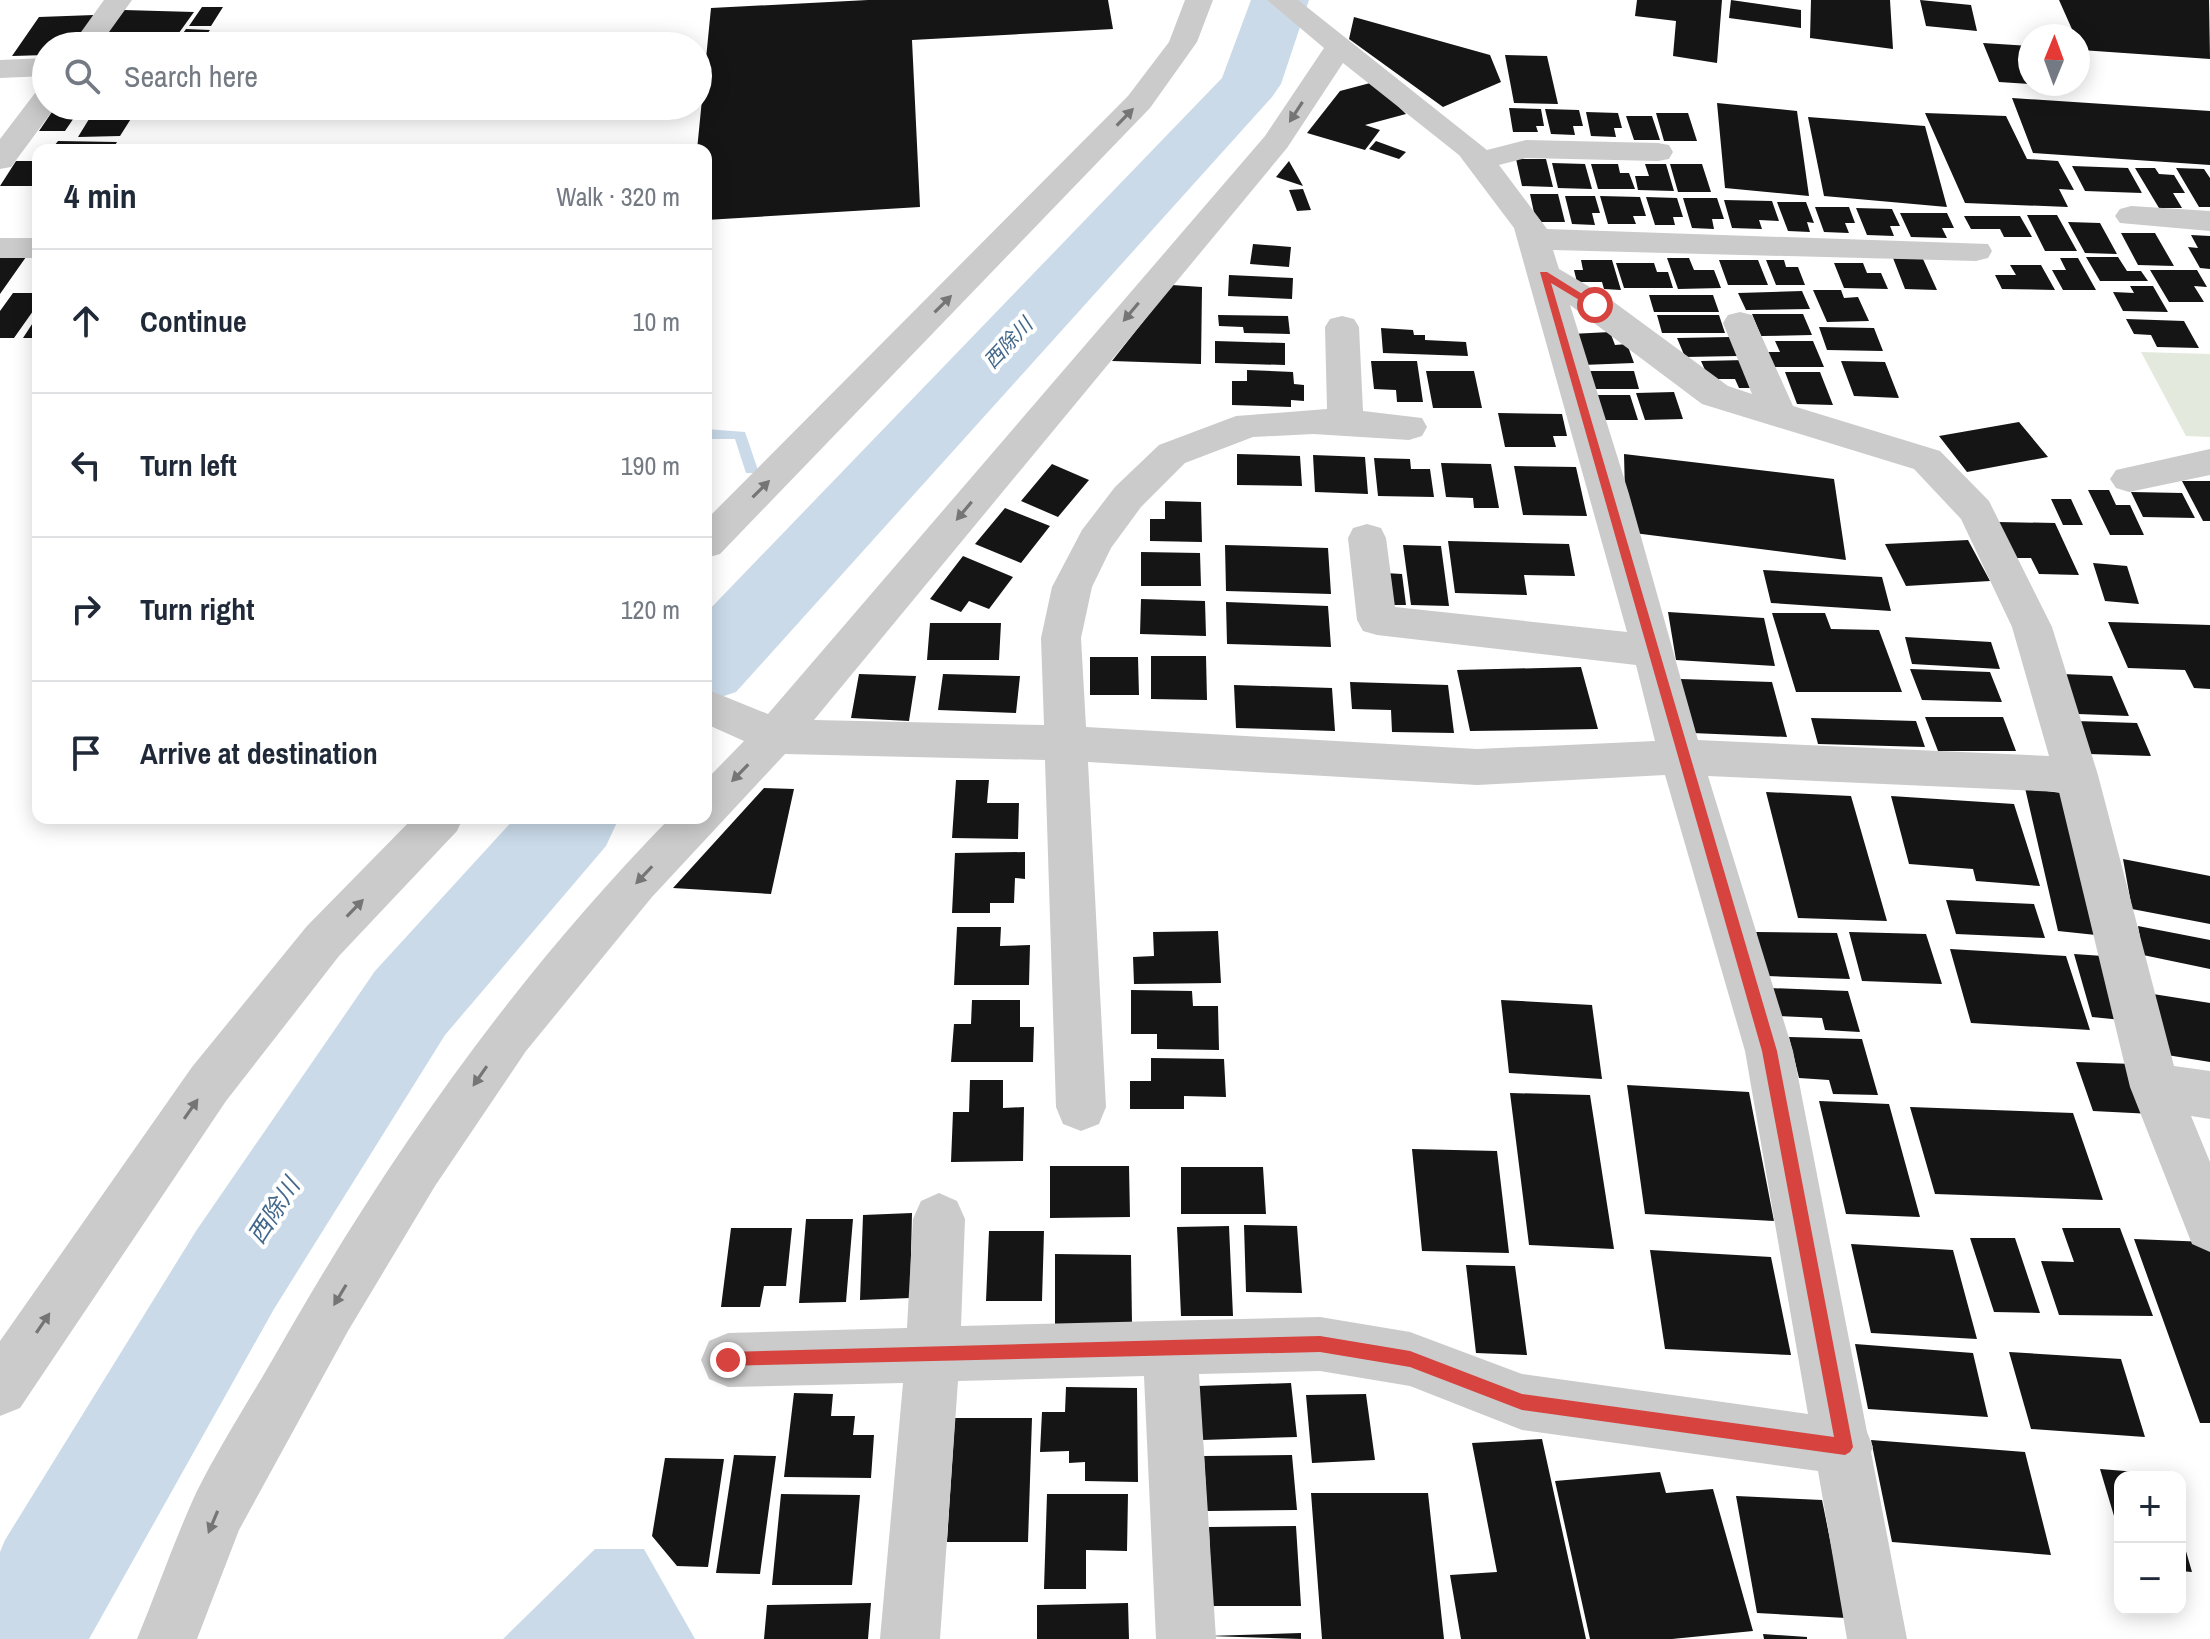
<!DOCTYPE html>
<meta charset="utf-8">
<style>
body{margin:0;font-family:"Archivo Narrow","Noto Sans JP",sans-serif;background:#f2f2f3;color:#1f2937}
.controls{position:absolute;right:24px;bottom:24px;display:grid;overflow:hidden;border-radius:16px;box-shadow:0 4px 20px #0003}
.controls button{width:72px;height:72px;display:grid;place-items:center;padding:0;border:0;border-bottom:2px solid #e0e1e3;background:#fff;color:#1f2937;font:40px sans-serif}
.compass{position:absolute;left:2018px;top:24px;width:72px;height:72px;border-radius:50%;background:#fff;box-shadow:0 4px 20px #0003;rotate:1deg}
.stop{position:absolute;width:24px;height:24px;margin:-18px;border:6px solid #d7433e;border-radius:50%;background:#fff}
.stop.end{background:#d7433e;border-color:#fff;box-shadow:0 2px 8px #0008}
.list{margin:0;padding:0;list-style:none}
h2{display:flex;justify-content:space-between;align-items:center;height:104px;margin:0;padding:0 32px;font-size:34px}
h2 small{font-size:26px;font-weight:400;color:#747a83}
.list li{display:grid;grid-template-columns:52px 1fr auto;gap:24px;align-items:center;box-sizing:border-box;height:144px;padding:0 32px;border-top:2px solid #e0e1e3}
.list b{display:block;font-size:30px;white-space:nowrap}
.list em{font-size:26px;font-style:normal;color:#747a83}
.icon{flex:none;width:44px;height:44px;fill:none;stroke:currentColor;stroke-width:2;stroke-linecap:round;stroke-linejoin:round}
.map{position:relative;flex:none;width:2210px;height:1639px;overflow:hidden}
.search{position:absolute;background:#fff;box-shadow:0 4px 20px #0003;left:32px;top:32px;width:680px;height:88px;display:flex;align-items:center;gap:20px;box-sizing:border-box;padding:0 28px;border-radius:44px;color:#747a83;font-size:30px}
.panel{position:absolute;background:#fff;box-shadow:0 4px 20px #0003;left:32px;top:144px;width:680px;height:680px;border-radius:16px}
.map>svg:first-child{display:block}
.green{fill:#e3eadd}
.water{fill:#cadae9}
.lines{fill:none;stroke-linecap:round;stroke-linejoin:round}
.stream{fill:#cadae9;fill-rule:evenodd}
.river{fill:#cadae9;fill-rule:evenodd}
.building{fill:#151515}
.minor{fill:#cbcbcb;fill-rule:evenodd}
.oneway{fill:#757575}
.route{fill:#d7433e}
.labels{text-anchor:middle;stroke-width:8;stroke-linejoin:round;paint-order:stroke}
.far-water-label{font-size:20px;font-style:italic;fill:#42678a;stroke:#fff}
.water-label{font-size:24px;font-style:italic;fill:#42678a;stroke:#fff}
</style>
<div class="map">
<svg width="2210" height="1639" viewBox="0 0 2210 1639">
<rect width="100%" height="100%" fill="#fff"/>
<!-- green -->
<path class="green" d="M2141 352 2210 354V437L2186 436Z"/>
<!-- water -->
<path class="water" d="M595 1549H644L695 1639H503Z"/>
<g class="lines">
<!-- stream -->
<path class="stream" d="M706 429 745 432 758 470 756 473H746L735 439H706Z"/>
<!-- river -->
<path class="river" d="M1251 0H1309L1281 84 1272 97 736 692 706 702V613L1222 78Z
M515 818H619L606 846 445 1035 274 1309 89 1639H0V1552L5 1540 196 1231 375 971Z"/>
</g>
<!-- building -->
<path class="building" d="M868 0H1108L1113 29 912 40 920 207 706 220V150H697L711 8Z
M1637 0H1722L1717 63 1673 56 1676 21 1635 16Z
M1731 0 1801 10V28L1729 18Z
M1811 0H1890L1893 49 1810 38Z
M1920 0 1971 5 1977 31 1926 26Z
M2059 0H2209L2210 59 2081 50 2078 36H2075Z
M202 7H223L211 26H189Z
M124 10 194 12 176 37 105 35Z
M94 15 80 38H61L56 46H46V55L12 56 39 17Z
M1354 17 1490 55 1501 82 1443 107 1349 39Z
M186 29 210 30 198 46H174Z
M224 34 275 35 268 46H216Z
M1983 43 2030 46V84L1999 82Z
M1505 55 1547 56 1558 104 1514 103Z
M1374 82 1406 114 1365 125 1380 130 1365 150 1307 133 1340 91Z
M2012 98 2210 111V165L2033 153Z
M1717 103 1797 111 1809 196 1725 188Z
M56 106H82L65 131H39Z
M97 106H139L120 136 78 137Z
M149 106H204L196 118H141Z
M1509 108 1541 109 1544 126H1536L1538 132H1513Z
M1545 109 1579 110 1583 126H1573L1575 135 1551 134Z
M1586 112 1618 113 1622 128H1614L1616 137 1591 136Z
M1656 113H1688L1697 141H1664Z
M1925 113 2006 116 2027 159 2058 161 2074 190 2059 189 2068 207 1965 203Z
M1626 116H1652L1660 140H1634Z
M1808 117 1925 126 1947 207 1824 196Z
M58 141 117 142 112 150H51Z
M1376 141 1406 152 1399 159 1369 149Z
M1516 159H1546L1553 187 1522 186Z
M16 161H38V186H0Z
M1289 161 1303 186 1276 177Z
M1552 163 1585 164 1592 189 1558 188Z
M1591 164H1618L1620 173H1629L1635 189H1598Z
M1645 164H1666L1674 191 1638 190 1635 176H1649Z
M1670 164H1702L1711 192H1678Z
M2072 166 2128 168 2142 193 2085 191Z
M2135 168H2155L2159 174 2174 175 2185 193H2173L2182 208H2159Z
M2176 168 2204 169 2210 178V207H2199Z
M1303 189 1311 210 1297 211 1289 190Z
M1530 194H1558L1565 222H1536Z
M1565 196H1595L1600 213H1592L1595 225 1572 224Z
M1600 196 1640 197 1646 216H1633L1636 224H1608Z
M1646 197 1677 198 1683 217H1673L1675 225H1655Z
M1683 198H1717L1724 219H1712L1714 229 1692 228Z
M1724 200 1772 201 1779 221 1759 220 1762 229 1732 228Z
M1777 202H1806L1814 223 1807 222 1810 232 1788 231Z
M1815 207H1849L1855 223H1845L1849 233 1824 232Z
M1856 208 1892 209 1900 226H1890L1894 236 1867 235Z
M1900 213H1947L1954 228H1942L1947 238 1911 237Z
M2027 215H2057L2077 251H2045Z
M1964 216H2020L2032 237H2004L2000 229H1971Z
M2068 222 2100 223 2117 254 2085 253Z
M2121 233H2155L2174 266 2138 265Z
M2191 235 2210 236V269L2200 268 2188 247 2198 248Z
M1253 244 1291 247 1289 267 1250 264Z
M0 257H26L0 294Z
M2086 257H2118L2127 271H2141L2148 281H2100Z
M1667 258H1689L1694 270H1714L1721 288 1678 289Z
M1893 258 1923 259 1937 290 1905 289Z
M2060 258H2078L2096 290H2063L2052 270H2066Z
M1581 260H1612L1621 290 1604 289 1602 282H1577L1574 270H1583Z
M1719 260H1758L1768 285H1728Z
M1766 260H1784L1786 267H1798L1805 285H1776Z
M1616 263H1654L1657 272H1668L1673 288H1624Z
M1834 263H1863L1867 273H1881L1888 289 1844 288Z
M2010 265H2041L2055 290 2002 289 1995 275H2016Z
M2150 270H2197L2207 287 2194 286 2204 302H2169Z
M1229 275 1293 278 1292 299 1228 296Z
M1172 285 1202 287 1201 364 1112 361Z
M2130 286H2153L2168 312 2123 311 2113 292 2134 293Z
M1813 290H1841L1844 298 1858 297 1869 321 1827 322Z
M1802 291 1810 309 1746 310 1738 293Z
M13 293H38V304L14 338H0V311Z
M1649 295H1713L1719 312H1654Z
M1752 314H1803L1812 335 1761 336Z
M38 315V338H23Z
M1218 315 1288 316 1290 334 1244 333 1243 327 1219 326Z
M1657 315H1719L1725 333H1662Z
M2126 319 2184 321 2199 348 2157 347 2151 335 2134 334Z
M1819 327 1874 328 1883 351 1827 350Z
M1381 328 1413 330 1414 335H1425V340L1466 342 1468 356 1383 353Z
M1610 332 1615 345 1627 344 1634 363 1582 365 1571 334Z
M1730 337 1738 356 1685 357 1677 338Z
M1215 341 1285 343V365L1215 363Z
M1775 341H1813L1824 367H1773L1767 352H1780Z
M1746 360 1758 388H1739L1735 379H1709L1701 361Z
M1371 361H1417L1423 402H1397L1396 390 1374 389Z
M1841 361 1885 362 1899 398 1854 396Z
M1247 370 1293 372 1294 384 1304 385V401L1291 400V407L1232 405V381H1247Z
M1426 371H1474L1482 408H1433Z
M1586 371H1634L1639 389H1591Z
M1785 372H1820L1833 405 1797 404Z
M1674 392 1683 419 1645 420 1636 393Z
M1594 395H1630L1638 420H1601Z
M1498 413 1562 414 1567 436H1553L1556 447H1505Z
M2019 422 2048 457 1967 472 1939 436Z
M1237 454 1300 456 1302 486 1237 485Z
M1624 454 1834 479 1846 560 1626 532Z
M1313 455 1365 457 1368 494 1315 492Z
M1374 458 1410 459 1411 469H1430L1434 497 1378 496Z
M1441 463 1491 464 1499 508H1474L1473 498 1446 497Z
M1052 464 1089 480 1058 517 1021 501Z
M1514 466 1576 467 1587 516 1523 515Z
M2182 481H2210V521H2203Z
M2088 490H2109L2116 505H2130L2144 535H2110Z
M2131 492 2182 493 2195 518 2143 517Z
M2051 499H2071L2083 525H2063Z
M1165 501 1201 502 1202 542 1150 541V519H1165Z
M1005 508 1050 526 1021 563 975 544Z
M1997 522 2055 523 2079 575 2039 574 2031 558H2013Z
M1968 540 1990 581 1906 586 1885 544Z
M1448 541 1569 544 1575 576 1524 575 1527 595 1455 593Z
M1225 545 1328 548 1331 594 1226 591Z
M1403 545 1441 546 1449 606 1411 605Z
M1141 552 1200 553 1201 586H1141Z
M963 556 1013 577 989 609 969 601 961 612 930 599Z
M2093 563 2127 566 2139 604 2105 601Z
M1763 570 1882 577 1891 611 1771 603Z
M1385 573 1402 574 1406 605H1388Z
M1141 599 1205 601 1206 636 1140 634Z
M1226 602 1328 606 1331 647 1227 644Z
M1668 612 1764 618 1775 666 1676 660Z
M1772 613H1825L1831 629 1879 630 1902 692H1796Z
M2108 622 2210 625V689L2194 688 2185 670 2128 668Z
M930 623H1001L999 660H927Z
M1905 637 1991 642 2000 669 1912 664Z
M1151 656H1206L1207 700 1151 699Z
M1090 657H1138L1139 695H1090Z
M1581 667 1598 729 1470 731 1457 670Z
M1910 669 1990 672 2002 702 1922 700Z
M859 674 916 676 909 721 851 718Z
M943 674 1020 676 1016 713 938 710Z
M2062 674 2112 676 2129 716 2078 714Z
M1680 679 1772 682 1787 737 1692 733Z
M1350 682 1448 685 1454 733 1392 732 1391 710 1352 709Z
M1234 685 1332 688 1335 731 1236 728Z
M1925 717H2003L2016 751H1938Z
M1811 718 1916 721 1925 747 1818 744Z
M2076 721 2137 723 2151 756 2089 754Z
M956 780H989L987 803H1019L1018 839 952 838Z
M764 788 794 789 771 894 673 888Z
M2025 788 2061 793 2096 935 2058 931Z
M1766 792 1851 796 1887 921 1798 918Z
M1891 796 2014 804 2040 886 1976 881 1973 869 1909 864Z
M1025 852V879L1015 878 1014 903H990V913H952L955 853Z
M2123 859 2210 876V924L2132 909Z
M1946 900 2034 904 2045 938 1956 934Z
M2138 926 2210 940V969L2143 955Z
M957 927H1001L1000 946 1030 945 1029 985H954Z
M1218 931 1221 983 1134 984 1133 957 1154 956 1153 932Z
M1756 932 1837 933 1850 979 1767 976Z
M1849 932 1926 934 1942 984 1862 981Z
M1950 949 2066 956 2090 1030 1971 1023Z
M2074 954 2103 956 2122 1020 2092 1017Z
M1770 988 1848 991 1860 1032 1825 1030 1822 1018 1777 1016Z
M1131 990 1192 991 1193 1006H1218L1219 1050 1157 1049V1034H1131Z
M2153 994 2210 1003V1062L2167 1055Z
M972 1000H1020V1027H1034L1033 1062H951L954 1024H971Z
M1501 1000 1592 1005 1602 1079 1509 1073Z
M1789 1037 1862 1039 1878 1095 1833 1094 1829 1080 1799 1078Z
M1151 1058 1224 1059 1226 1097 1184 1096V1109H1130V1081H1151Z
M2076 1062 2133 1064 2152 1114 2093 1111Z
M970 1080H1003V1108L1024 1107 1023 1161 951 1162 953 1112H969Z
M1627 1085 1749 1092 1774 1221 1645 1214Z
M1510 1093 1590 1095 1614 1249 1529 1245Z
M1819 1101 1889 1104 1920 1217 1846 1214Z
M1910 1107 2073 1113 2103 1200 1935 1194Z
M1412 1149 1497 1151 1509 1253 1422 1251Z
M1050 1166H1129L1130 1217 1050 1218Z
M1181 1167H1263L1266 1214H1181Z
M912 1213 910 1298 860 1300 863 1215Z
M806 1219H853L846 1302 799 1303Z
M1244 1225 1297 1226 1302 1293 1246 1292Z
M1229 1226 1233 1316H1181L1177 1227Z
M731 1228H792L786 1286H764L760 1307H721Z
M2062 1228H2120L2153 1316 2059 1315 2041 1261 2074 1262Z
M989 1231H1044L1042 1301H986Z
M1970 1238H2015L2040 1313 1994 1312Z
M2134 1239 2207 1242 2210 1251V1423H2200Z
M1851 1244 1953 1250 1977 1339 1871 1333Z
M1650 1250 1771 1257 1791 1355 1665 1349Z
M1055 1254 1131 1255 1132 1324H1055Z
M1466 1265 1515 1266 1527 1355 1476 1353Z
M1855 1344 1973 1353 1988 1417 1868 1409Z
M2009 1352 2121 1359 2145 1437 2031 1429Z
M1291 1383 1297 1437 1202 1440 1198 1386Z
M1066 1387 1137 1388 1138 1482 1085 1481V1462L1069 1463V1451L1040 1452 1042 1412H1065Z
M794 1393 833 1394 831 1416H855L853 1435H874L871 1478 784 1477Z
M1366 1394 1375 1460 1312 1463 1306 1395Z
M955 1418H1032L1028 1542H947Z
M1542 1439 1586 1639H1461L1450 1575 1497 1572 1472 1443Z
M1871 1440 2025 1452 2051 1555 1892 1542Z
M734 1455 776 1456 760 1574 716 1573Z
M1292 1455 1297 1510 1207 1511 1204 1456Z
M665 1458 724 1459 708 1567 677 1566 652 1536Z
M2100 1469 2162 1474 2163 1477H2120V1536Z
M1660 1472 1666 1493 1713 1489 1753 1631 1672 1639H1590L1555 1481Z
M1311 1493H1428L1444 1639H1322Z
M781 1494 860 1495 852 1585H772Z
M1047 1494H1128L1127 1551 1086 1550V1589H1044Z
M1736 1496 1822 1500 1846 1618 1757 1613Z
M1296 1526 1301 1606H1212L1209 1527Z
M2181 1534 2192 1572 2180 1571Z
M871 1603 868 1639H764L767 1605Z
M1128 1603 1129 1639H1037V1605Z
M1301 1633V1639L1207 1636Z
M1763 1634 1807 1637V1639H1764Z"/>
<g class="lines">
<!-- minor -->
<path class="minor" d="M104 0H132L99 46H71Z
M1185 0H1213L1197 42 1150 108 720 554 706 558V520L1128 96 1169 42Z
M1267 0H1298L1487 150 1526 140 1658 143 1669 145 1673 152 1669 159 1658 161 1526 158 1499 165 1547 229 1988 244 1992 251 1988 258 1976 261 1553 250 1559 269 1607 297 1728 386 1752 394 1723 323 1728 315 1740 312 1752 315 1793 406 1940 451 1989 501 2052 627 2098 775 2174 1066 2210 1071V1119L2191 1116 2210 1162V1252L2192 1244 2130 1087 2059 792 1708 776 1793 1051 1867 1432 1873 1447 1871 1452 1907 1639H1847L1818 1471 1522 1430 1410 1386 1320 1371 1199 1374 1216 1639H1156L1144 1376 958 1381 940 1639H880L903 1383 728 1387 709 1379 701 1360 709 1341 728 1333 907 1328 913 1219 921 1201 939 1193 957 1201 965 1219 961 1326 1320 1317 1410 1332 1522 1374 1808 1414 1745 1051 1665 775 1477 785 1088 762 1106 1107 1099 1124 1081 1131 1063 1124 1056 1107 1045 760 785 754 652 897 526 1051 435 1186 348 1331 239 1530 197 1639H137C157 1591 174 1541 196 1493 219 1447 248 1402 274 1357 387 1158 510 982 670 818H706V780L744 741 706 724V689L768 714 1265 136 1324 48ZM1343 63 1459 155 1514 228 1627 632 1395 607 1386 538 1381 528 1367 524 1353 528 1348 538 1357 620 1363 631 1377 635 1636 665 1655 741 1477 749 1086 727 1081 638 1092 587 1111 548 1141 507 1185 463 1253 437 1313 434 1409 440 1422 436 1427 427 1422 418 1363 411 1359 327 1354 319 1342 316 1330 319 1325 327 1327 409 1236 416 1159 445 1115 487 1082 530 1052 587 1041 638 1044 725 814 720 1287 148ZM1570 305 1702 404 1914 469 1961 519 2012 627 2049 756 1698 740 1629 494Z
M46 58V76L0 78V60Z
M46 90V106H56L11 167 0 169V139L35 93Z
M2131 206 2210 211V231L2120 223 2115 216 2120 209Z
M0 238H38V258H0Z
M2210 449V475L2129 492 2116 488 2110 479 2116 470Z
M413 818H463L457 831 339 956 226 1101 20 1408 0 1416V1341L192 1067 307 926Z"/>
</g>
<!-- one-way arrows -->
<defs><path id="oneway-solid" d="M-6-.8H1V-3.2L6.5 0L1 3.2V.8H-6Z" transform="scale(2)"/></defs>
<g class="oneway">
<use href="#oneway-solid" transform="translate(1296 112) rotate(123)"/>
<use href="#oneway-solid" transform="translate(1125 117) rotate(-46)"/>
<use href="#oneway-solid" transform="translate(943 304) rotate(-45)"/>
<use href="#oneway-solid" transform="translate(1131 312) rotate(130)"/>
<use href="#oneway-solid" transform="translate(761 489) rotate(-45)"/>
<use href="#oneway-solid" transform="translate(964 511) rotate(130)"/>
<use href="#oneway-solid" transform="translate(740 773) rotate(134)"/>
<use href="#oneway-solid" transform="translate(644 875) rotate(133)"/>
<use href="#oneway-solid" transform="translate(355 908) rotate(-46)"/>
<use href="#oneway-solid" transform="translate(480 1076) rotate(125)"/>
<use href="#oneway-solid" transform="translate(191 1109) rotate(-55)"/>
<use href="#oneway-solid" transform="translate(340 1295) rotate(121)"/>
<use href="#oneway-solid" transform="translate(43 1323) rotate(-56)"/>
<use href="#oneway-solid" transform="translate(213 1522) rotate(113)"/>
</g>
<!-- route -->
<path class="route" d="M1540 272H1547L1600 305 1591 307 1551 283 1777 1051 1853 1447 1850 1452 1845 1455 1522 1410 1410 1367 1320 1352 722 1366 720 1360 728 1352 1320 1336 1410 1351 1522 1394 1834 1437 1762 1051Z"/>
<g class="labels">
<!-- far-water labels -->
<g class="far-water-label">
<text transform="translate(1008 343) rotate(-47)" y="7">西除川</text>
</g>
<!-- water labels -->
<g class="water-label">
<text transform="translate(274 1211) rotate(-57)" y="8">西除川</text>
</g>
</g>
</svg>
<div class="controls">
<button>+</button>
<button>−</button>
</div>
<svg class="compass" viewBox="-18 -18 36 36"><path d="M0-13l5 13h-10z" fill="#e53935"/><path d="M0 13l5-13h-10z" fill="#747a83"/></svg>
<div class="stop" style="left:1595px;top:305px"></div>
<div class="stop end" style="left:728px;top:1360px"></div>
<div class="search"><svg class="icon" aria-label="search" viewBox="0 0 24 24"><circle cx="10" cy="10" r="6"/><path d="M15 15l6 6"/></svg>Search here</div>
<section class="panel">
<h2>4 min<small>Walk · 320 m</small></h2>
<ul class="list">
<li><svg class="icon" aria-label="ahead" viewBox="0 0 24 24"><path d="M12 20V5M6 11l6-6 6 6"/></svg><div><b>Continue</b></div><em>10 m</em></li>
<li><svg class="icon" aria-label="left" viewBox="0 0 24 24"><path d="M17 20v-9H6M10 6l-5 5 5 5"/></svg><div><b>Turn left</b></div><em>190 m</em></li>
<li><svg class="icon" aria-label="right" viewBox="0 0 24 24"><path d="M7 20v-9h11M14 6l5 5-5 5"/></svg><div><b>Turn right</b></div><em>120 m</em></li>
<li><svg class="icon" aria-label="arrive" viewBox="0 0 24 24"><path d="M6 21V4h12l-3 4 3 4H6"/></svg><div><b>Arrive at destination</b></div></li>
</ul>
</section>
</div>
